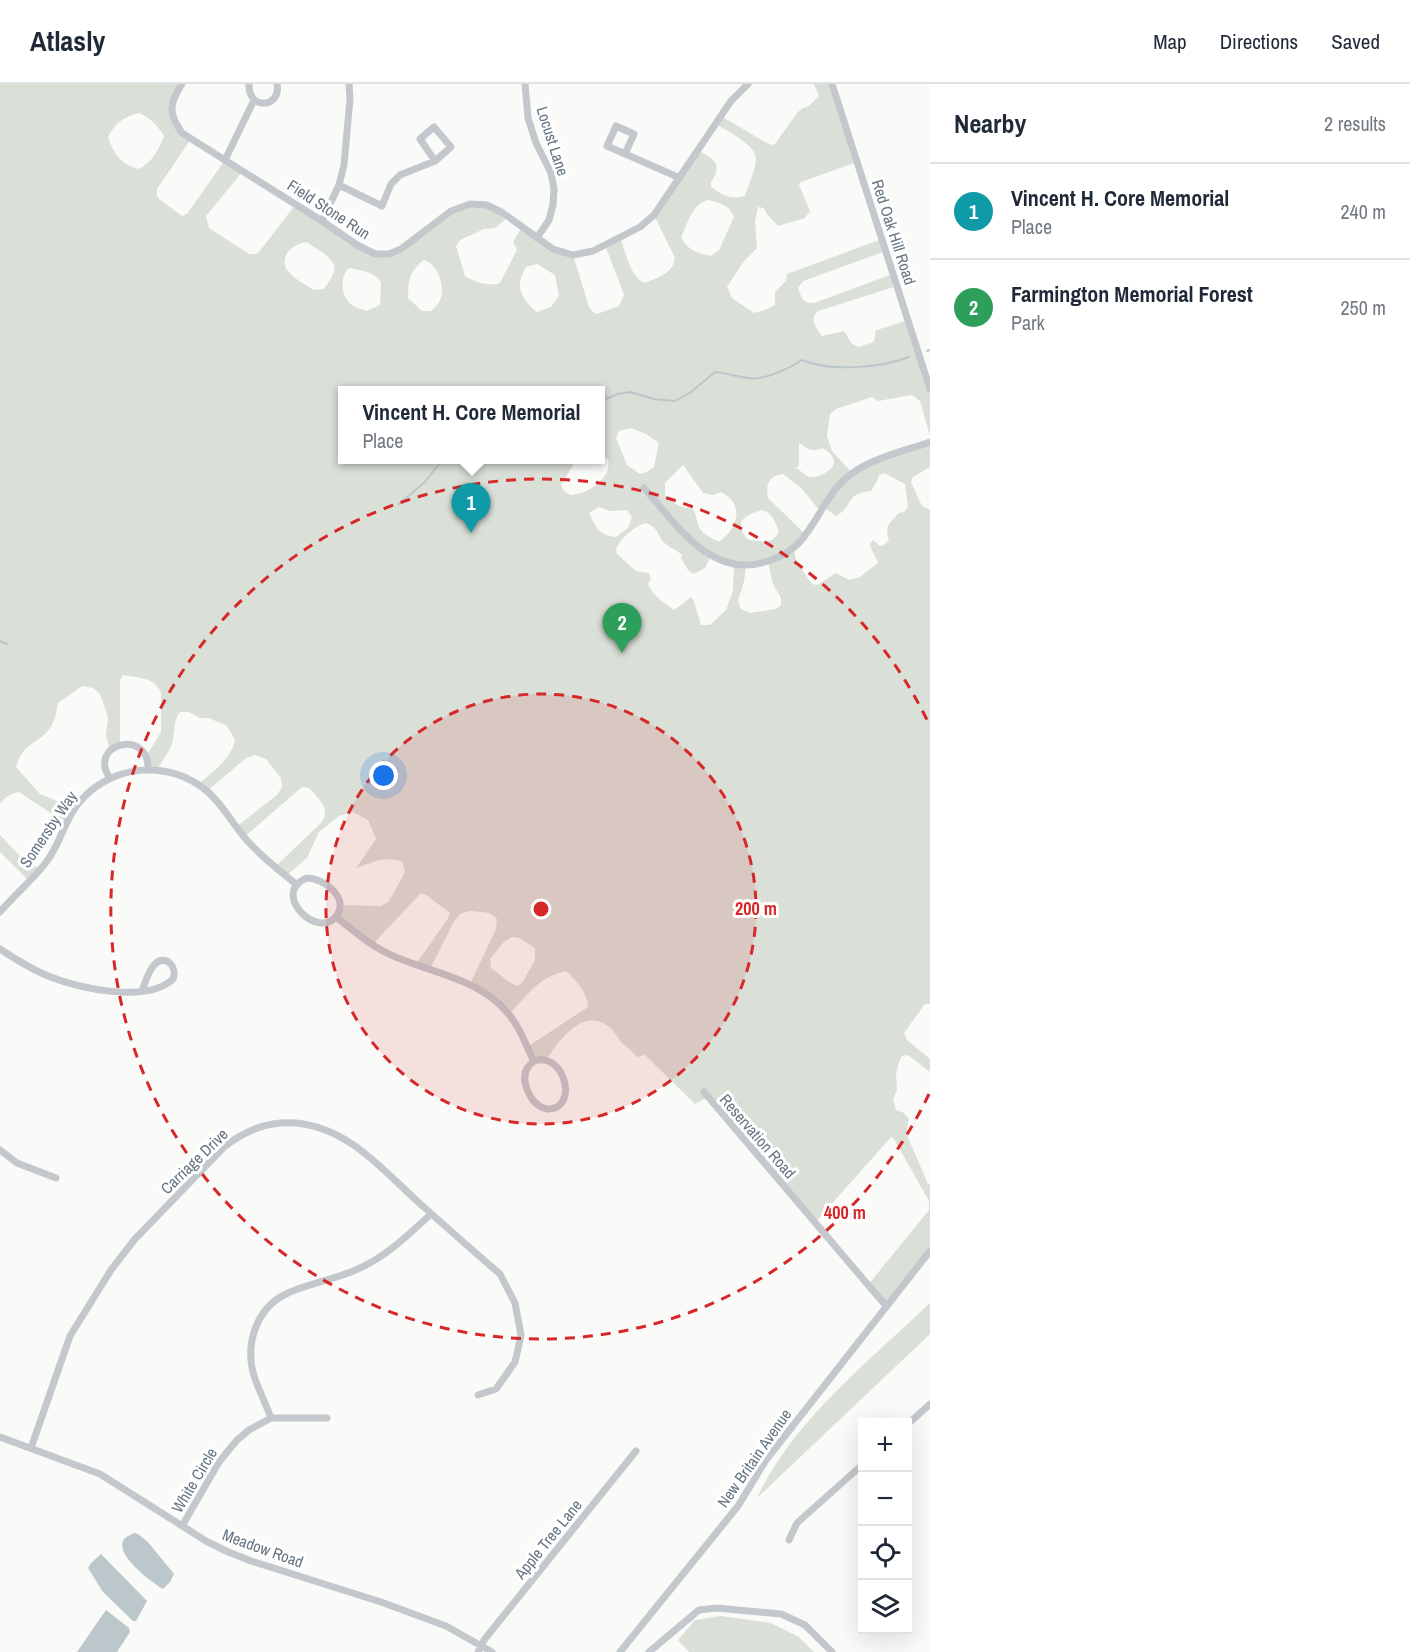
<!DOCTYPE html>
<meta charset="utf-8">
<style>
body{margin:0;font-family:"Archivo Narrow",sans-serif;background:#f2f2f3;color:#1f2937}
.controls{position:absolute;right:18px;bottom:18px;display:grid;overflow:hidden;border-radius:0px;box-shadow:0 6px 24px #0002}
.controls button{width:54px;height:54px;display:grid;place-items:center;padding:0;border:0;border-bottom:2px solid #e0e1e3;background:#fff;color:#1f2937;font:30px sans-serif}
.you{position:absolute;left:384px;top:692px;width:21px;height:21px;margin:-15px;border:4px solid #fff;border-radius:50%;background:#1a73e8;box-shadow:0 0 0 9px #1a73e833}
.badge{display:grid;place-items:center;width:39px;height:39px;border-radius:50%;background:#2563eb;color:#fff;font-size:20px;font-weight:700}
.pin{position:absolute;translate:-50% -50px;filter:drop-shadow(0 2px 3px #0008)}
.pin::after{content:'';position:absolute;top:32px;width:21px;height:18px;background:inherit;clip-path:polygon(0 0,100% 0,50% 100%)}
.popup{position:absolute;left:338px;top:302px;width:267px;height:78px;box-sizing:border-box;display:grid;place-content:center;border-radius:0px;background:#fff;filter:drop-shadow(0 2px 4px #0005);font-size:20px;white-space:nowrap;color:#747a83}
.popup b{font-size:22px;color:#1f2937}
.popup::after{content:'';position:absolute;left:50%;top:100%;margin-left:-12px;border:12px solid transparent;border-top-color:#fff}
.list{margin:0;padding:0;list-style:none}
h2{display:flex;justify-content:space-between;align-items:center;height:78px;margin:0;padding:0 24px;font-size:26px}
h2 small{font-size:20px;font-weight:400;color:#747a83}
.list li{display:grid;grid-template-columns:39px 1fr auto;gap:18px;align-items:center;box-sizing:border-box;height:96px;padding:0 24px;border-top:2px solid #e0e1e3}
.list b{display:block;font-size:22px;white-space:nowrap}
.list p{margin:0;font-size:20px;white-space:nowrap;color:#747a83}
.list em{font-size:20px;font-style:normal;color:#747a83}
.icon{flex:none;width:33px;height:33px;fill:none;stroke:currentColor;stroke-width:2;stroke-linecap:round;stroke-linejoin:round}
.map{position:relative;flex:none;width:930px;height:1568px;overflow:hidden}
header{display:flex;align-items:center;gap:36px;box-sizing:border-box;height:84px;padding:0 30px;background:#fff;border-bottom:2px solid #e0e1e3}
header strong{font-size:28px}
nav{display:flex;gap:33px;margin-inline-start:auto;font-size:21px}
main{display:flex}
aside{flex:1;background:#fff}
.map>svg:first-child{display:block}
.green{fill:#dadfd7;fill-rule:evenodd}
.water{fill:#bbc7cb}
.lines{fill:none;stroke-linecap:round;stroke-linejoin:round}
.stream{stroke:#bbc7cb;stroke-width:2}
.minor{stroke:#c3c8cc;stroke-width:7}
.ring{fill:none;stroke:#d62828;stroke-width:3;stroke-dasharray:10 8}
.labels{text-anchor:middle;stroke-width:6;stroke-linejoin:round;paint-order:stroke}
.street-label{font-size:16px;fill:#657683;stroke:#fff}
.centre{fill:#d62828;stroke:#fff;stroke-width:3}
.ring-label{font-size:18px;text-anchor:middle;font-weight:bold;fill:#d62828;stroke:#fff;stroke-width:6;stroke-linejoin:round;paint-order:stroke}
</style>
<header>
<strong>Atlasly</strong>
<nav><a>Map</a><a>Directions</a><a>Saved</a></nav>
</header>
<main>
<div class="map">
<svg width="930" height="1568" viewBox="0 0 930 1568">
<rect width="100%" height="100%" fill="#fafaf8"/>
<!-- green -->
<path class="green" d="M0 0H182L178 6 173 37 191 55 157 105V110L158 114 182 132 187 130 225 76 243 87 206 132 209 144 249 170H256L259 168 296 120 375 170H389L451 127 470 120 487 121 508 133 495 144 484 145 460 156 456 162 465 192C475 198 489 203 500 199L517 166 513 158 522 143 553 165 573 171 589 223 592 227 597 230 619 222 624 211 605 161 620 153C625 167 631 195 645 199 658 193 673 190 675 174L654 131 698 66C710 74 722 77 714 93 710 101 711 95 711 103 725 112 729 116 745 112 748 101 755 88 756 76 758 62 727 47 716 40L721 32 765 58 772 61 775 60 797 29 803 24 809 22 819 12 814 0H832L857 78 801 98 799 101 810 127 805 134 778 142 767 130 764 124 758 123 755 137 757 164 744 177 727 203 732 214 754 229 765 226 775 221V208L786 197 787 190 882 155 886 167 803 197 798 204C802 214 802 219 814 219L893 190 897 202 818 227C809 234 816 245 822 252L844 247 852 260 859 263 873 258 875 254V248L877 246 908 236 930 305V352L920 317 912 311 878 317 872 313 836 325 830 330 827 352 832 367 852 389 930 358V383L913 393 911 398 922 422 930 426V920H925L904 949 907 956 930 975V988L908 971 902 972 899 978 896 990 897 1005 893 1015 896 1026 904 1029 909 1035 906 1049 928 1100H930V1167L886 1222 868 1201 929 1126V1117L894 1055 891 1053 815 1139 708 1013 695 1020 645 971 637 973C633 968 628 964 623 960 618 955 614 946 608 942 582 923 559 957 546 976L534 977 527 963 588 923C587 908 577 897 566 887 536 894 529 911 509 930L470 900 496 845 497 835 490 829 470 827 460 830 453 839 430 885 416 880 447 836 450 829 426 811 421 809 372 861 336 833 340 821 381 822 388 818 392 812 405 788 402 778C386 771 371 779 356 784L376 755 368 736 353 728 339 732 319 748 307 774 286 792 275 783 322 738C331 724 318 714 309 704L302 703 244 753 236 743 277 711 282 703 281 694 266 675 255 671 246 674 207 707 198 700C212 689 231 675 235 656L227 642 209 634H200L189 628H180C173 636 175 650 172 660 168 670 162 677 157 686H148L146 673 161 648V609C155 593 138 594 123 591L120 596V661L110 666 106 652 108 633 100 610 93 604 82 602 58 619C56 628 55 639 48 647 34 662 23 659 16 683L40 710 75 724 68 738 52 730 19 708C11 710 4 713 0 720ZM139 29C151 34 157 41 164 52 159 66 152 78 139 85 122 81 113 70 108 53 116 38 124 33 139 29ZM709 116C721 120 729 120 734 133L719 166 711 172C698 169 688 167 681 153 688 139 692 119 709 116ZM304 158 308 159C316 165 338 175 334 187 333 193 327 200 324 205L314 206C302 198 275 187 288 168 292 163 298 160 304 158ZM423 176C438 179 446 203 440 216 439 220 434 224 431 227H422L408 214C409 194 408 191 423 176ZM537 180 555 191 559 212 551 223 537 228C521 215 514 202 526 183ZM349 184C363 187 372 187 381 198L380 221 367 227C362 225 356 224 352 221 341 213 339 194 349 184ZM342 306H600V370L608 375C613 394 587 411 570 411L564 407 561 401 576 376H342ZM631 344 646 350 659 359 654 383 647 388 640 390 627 381 616 354 619 347ZM799 359C809 366 810 368 823 364 835 371 839 382 825 389 820 391 817 394 811 393 805 392 800 386 795 383H799ZM683 381 703 409 713 411 721 408C726 411 730 413 733 418 742 432 731 450 719 458 712 454 703 451 699 443 696 436 697 431 692 424 681 424 673 420 665 411V399ZM884 389 905 400 908 423 904 428 899 429C890 439 884 441 889 456L884 461 880 462 873 456 870 460C871 467 876 472 878 479L860 493 849 496 836 489 817 501 812 500 796 477 794 465 806 451 768 414C765 402 769 391 783 390L802 405 820 427 823 423 836 432C854 422 845 409 871 407L877 397 879 391ZM599 423 610 427 627 426 632 433 628 444 616 453C597 450 597 444 589 429ZM762 426C773 429 775 438 779 448 773 461 759 458 747 455 733 436 744 432 762 426ZM646 439C659 445 655 446 662 456 667 463 676 465 682 471L681 474 688 486 694 490 705 484 711 472 734 479 733 507 726 526 710 541H701L693 515 690 513 684 519 674 526C664 519 652 511 648 500L651 495 649 489 636 487 617 470 616 465C621 454 634 442 646 439ZM768 478 773 500 781 514V521L776 525 750 529 741 525C735 513 741 512 743 501 745 495 745 488 746 481ZM512 853 519 854 535 864V876L522 899 517 902 508 897 491 884 490 875 504 858Z
M0 751 18 770 40 786 29 797 0 768Z
M930 1219V1250L757 1414C793 1337 869 1277 930 1219Z
M721 1532 771 1539 799 1553 814 1568H689L678 1556 695 1536Z"/>
<!-- water -->
<path class="water" d="M134 1449 138 1450 148 1458 174 1490 170 1498 163 1505C153 1499 111 1469 125 1454 127 1452 131 1451 134 1449Z
M101 1470 147 1517 136 1537H133L103 1508 88 1484 91 1479Z
M106 1526 129 1544 130 1548 117 1568H77Z"/>
<g class="lines">
<!-- stream -->
<path class="stream" d="M927 267 930 266
M600 317 618 310 630 308 654 315 675 317 691 308 715 288C727 289 737 293 749 294 763 297 790 284 802 276 830 288 881 284 909 273
M399 420 425 398 442 376
M0 557 7 560"/>
<!-- minor -->
<path class="minor" d="M182 0C169 20 168 29 182 49L322 137 357 161 375 170H389L401 165 451 127 470 120 487 121 503 129 553 165 573 171 593 167 640 143 654 131 731 17 748 0
M249 0C248 28 282 23 277 0
M525 0 528 34 536 59 551 89 554 105 553 121 549 136 537 154
M832 0 930 305
M625 70 634 50 616 42 607 62 680 94
M225 76 254 16
M339 101 382 122 391 100 400 91 435 77 451 63 434 43 420 55 435 77
M322 137 339 101 344 81 350 15 349 0
M644 404C675 439 711 495 765 478 782 473 796 465 806 450 823 427 831 402 857 386 877 373 907 366 930 358
M110 694C86 660 150 643 148 686
M307 794C323 794 349 813 337 831 319 858 269 809 307 794Z
M0 828C15 810 33 796 47 777 60 760 64 738 77 721 109 680 169 674 208 708 223 721 232 739 245 754 260 772 279 786 297 801
M336 833C353 846 369 861 389 870 431 890 485 894 513 936 522 948 527 964 534 977 520 987 524 1002 532 1015 536 1020 541 1024 547 1025 579 1027 566 967 534 977
M0 865C15 875 31 885 48 892 78 904 147 920 173 895 178 882 165 870 155 880 148 887 145 899 142 907
M704 1008 886 1222
M0 1066 17 1079 56 1094
M271 1334C266 1321 260 1308 255 1295 244 1262 255 1224 288 1209 311 1199 336 1195 358 1185 387 1172 408 1151 431 1130
M908 1340 930 1320
M0 1353 100 1390 206 1457 226 1467 251 1477 381 1518 446 1542 492 1568
M31 1364 70 1252 111 1186 135 1155 224 1063C246 1046 268 1037 296 1039 348 1044 381 1084 417 1117 445 1142 472 1166 500 1190L515 1219 521 1251 515 1278 496 1305 478 1311
M182 1442 219 1378 237 1356 249 1346 271 1334H327
M789 1456 797 1439 862 1381
M478 1568 484 1556 636 1367
M620 1568 738 1422 766 1376 930 1167
M649 1568 699 1526 717 1524 781 1530 805 1541 832 1568"/>
</g>
<!-- distance rings -->
<circle cx="541" cy="825" r="215" fill="#d62828" fill-opacity=".12"/>
<g class="ring">
<circle cx="541" cy="825" r="215"/>
<path d="M929 1010A430 430 0 1 1 929 640"/>
</g>
<g class="labels">
<!-- street labels -->
<g class="street-label">
<text transform="translate(553 57) rotate(72)" y="6">Locust Lane</text>
<text transform="translate(329 125) rotate(33)" y="6">Field Stone Run</text>
<text transform="translate(894 148) rotate(72)" y="6">Red Oak Hill Road</text>
<text transform="translate(48 745) rotate(-56)" y="6">Somersby Way</text>
<text transform="translate(758 1052) rotate(49)" y="6">Reservation Road</text>
<text transform="translate(194 1077) rotate(-44)" y="6">Carriage Drive</text>
<text transform="translate(754 1374) rotate(-55)" y="6">New Britain Avenue</text>
<text transform="translate(194 1396) rotate(-59)" y="6">White Circle</text>
<text transform="translate(548 1455) rotate(-51)" y="6">Apple Tree Lane</text>
<text transform="translate(263 1464) rotate(20)" y="6">Meadow Road</text>
</g>
</g>
<circle cx="541" cy="825" r="9" class="centre"/>
<g class="ring-label">
<text x="756" y="831">200 m</text>
<text x="845" y="1135">400 m</text>
</g>
</svg>
<div class="controls">
<button>+</button>
<button>−</button>
<button><svg class="icon" aria-label="locate" viewBox="0 0 24 24"><circle cx="12" cy="12" r="6"/><path d="M12 2v4M12 18v4M2 12h4M18 12h4"/></svg></button>
<button><svg class="icon" aria-label="layers" viewBox="0 0 24 24"><path d="M12 4l9 5-9 5-9-5zM3 14l9 5 9-5"/></svg></button>
</div>
<div class="you"></div>
<div class="pin badge" style="left:471px;top:449px;background:#0f9aa8">1</div>
<div class="popup"><b>Vincent H. Core Memorial</b>Place</div>
<div class="pin badge" style="left:622px;top:569px;background:#2e9e5b">2</div>
</div>
<aside>
<h2>Nearby<small>2 results</small></h2>
<ul class="list">
<li><span class="badge" style="background:#0f9aa8">1</span><div><b>Vincent H. Core Memorial</b><p>Place</p></div><em>240 m</em></li>
<li><span class="badge" style="background:#2e9e5b">2</span><div><b>Farmington Memorial Forest</b><p>Park</p></div><em>250 m</em></li>
</ul>
</aside>
</main>
